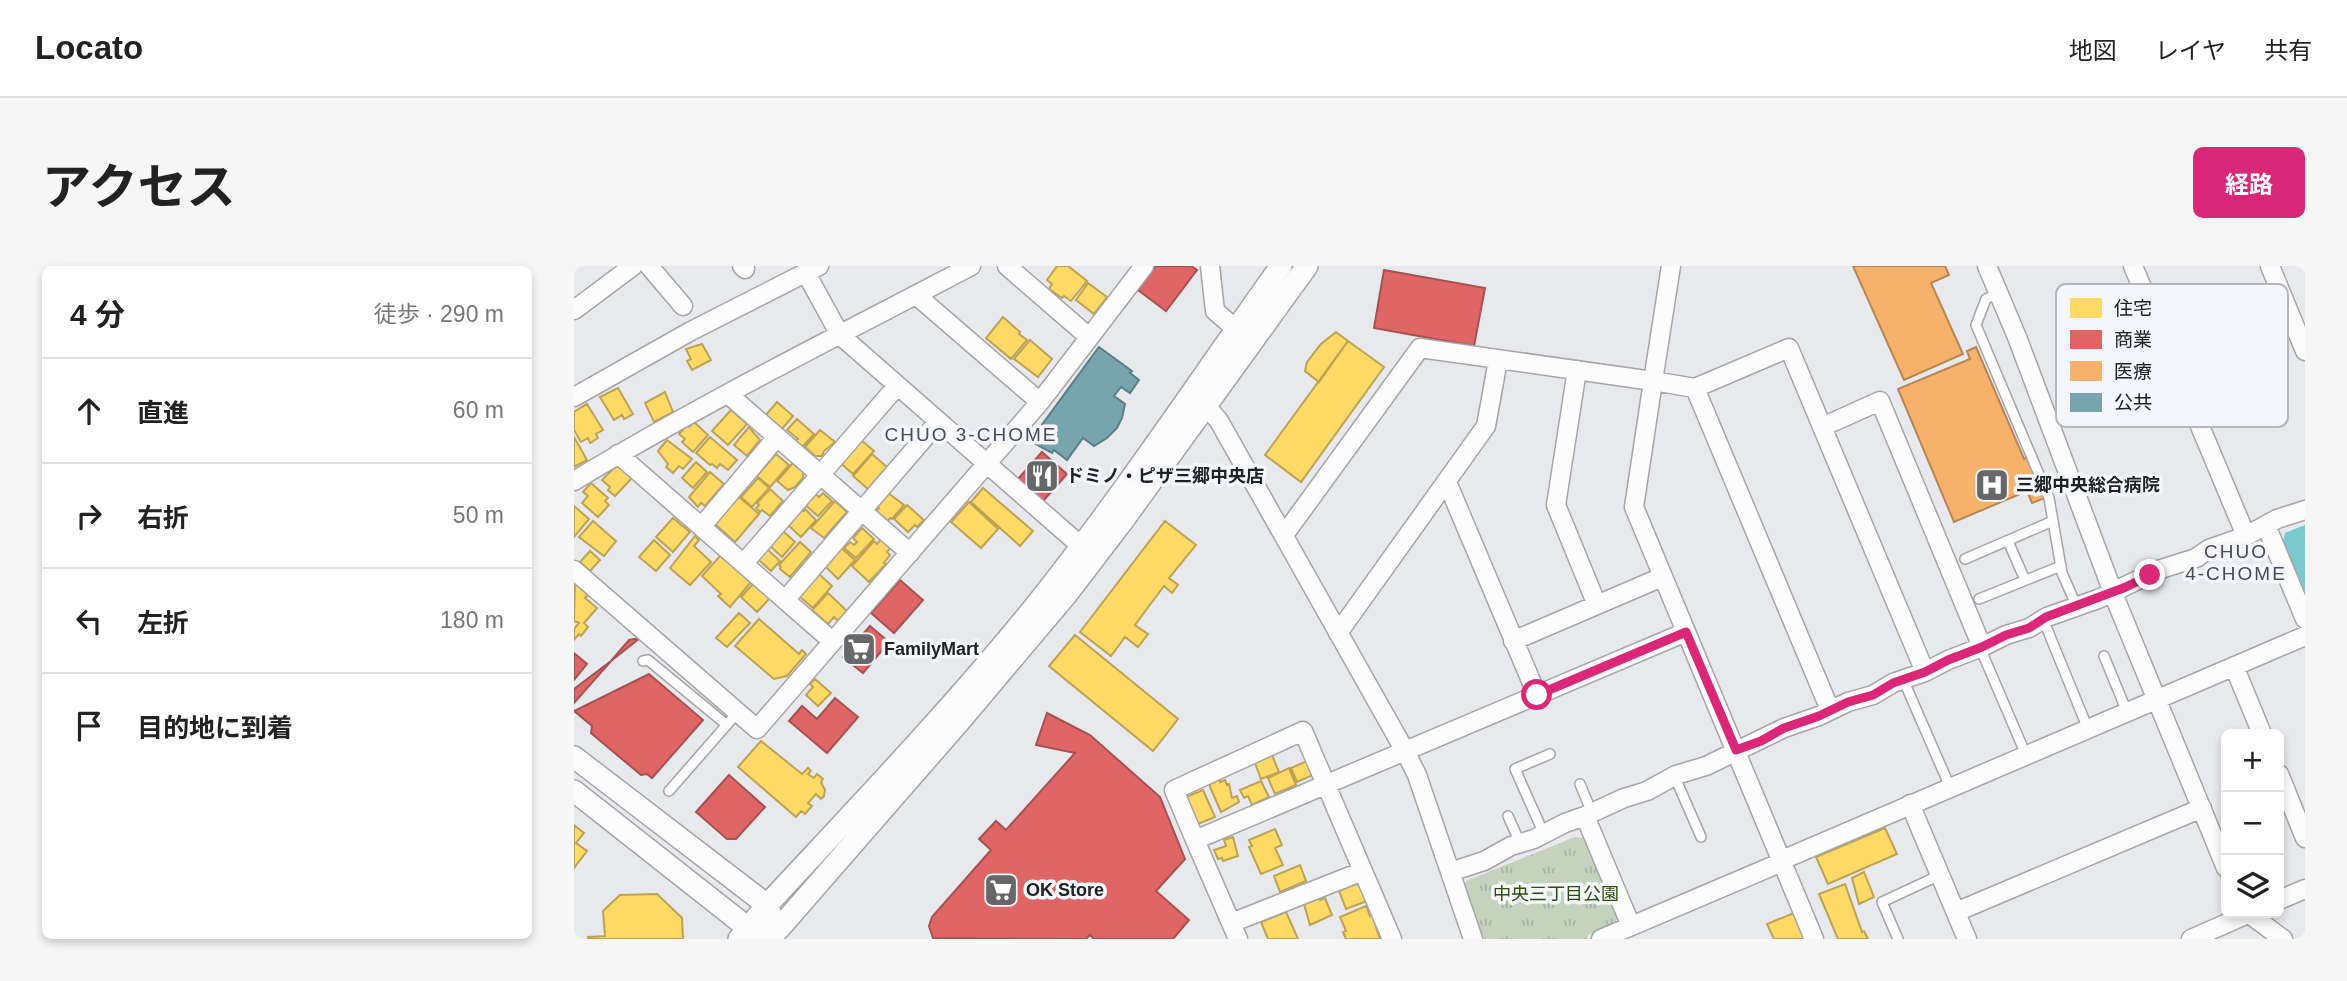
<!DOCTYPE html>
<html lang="ja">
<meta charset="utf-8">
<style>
body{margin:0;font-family:Helvetica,"Noto Sans JP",sans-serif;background:#f6f6f6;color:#222}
.controls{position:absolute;right:21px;bottom:21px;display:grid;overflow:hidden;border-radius:10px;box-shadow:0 4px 10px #0003}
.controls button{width:63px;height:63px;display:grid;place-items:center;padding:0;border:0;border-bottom:2px solid #e0e0e0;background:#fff;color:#222;font:35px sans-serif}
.stop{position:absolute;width:21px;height:21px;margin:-16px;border:5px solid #db2777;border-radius:50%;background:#fff}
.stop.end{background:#db2777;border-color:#fff;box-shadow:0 2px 7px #0008}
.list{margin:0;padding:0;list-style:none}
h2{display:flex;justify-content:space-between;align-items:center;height:91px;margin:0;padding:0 28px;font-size:30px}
h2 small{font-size:23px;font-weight:400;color:#767676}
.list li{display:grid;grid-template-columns:46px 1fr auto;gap:21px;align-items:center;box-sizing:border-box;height:105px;padding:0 28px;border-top:2px solid #e0e0e0}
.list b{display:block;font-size:26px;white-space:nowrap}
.list em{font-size:23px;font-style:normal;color:#767676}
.icon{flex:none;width:38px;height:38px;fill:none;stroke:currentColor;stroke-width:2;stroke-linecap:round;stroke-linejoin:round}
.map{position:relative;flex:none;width:1731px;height:673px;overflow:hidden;border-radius:10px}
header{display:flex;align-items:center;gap:42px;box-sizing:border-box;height:98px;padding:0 35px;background:#fff;border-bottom:2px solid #e0e0e0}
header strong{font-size:33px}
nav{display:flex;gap:38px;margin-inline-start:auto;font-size:24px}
.intro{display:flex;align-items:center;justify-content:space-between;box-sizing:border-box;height:168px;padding:0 42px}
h1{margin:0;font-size:49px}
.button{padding:18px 32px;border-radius:10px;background:#db2777;color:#fff;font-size:24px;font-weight:700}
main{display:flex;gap:42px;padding:0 42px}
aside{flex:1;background:#fff;border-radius:10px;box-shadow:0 4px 10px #0003}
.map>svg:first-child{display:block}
.grass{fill:url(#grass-tufts)}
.water{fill:#7ac9cf}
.homes{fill:#ffd966;stroke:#bca252;stroke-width:2}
.shops{fill:#e06666;stroke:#a65152;stroke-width:2}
.health{fill:#f6b26b;stroke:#b68655;stroke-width:2}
.public{fill:#76a5af;stroke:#5c7d85;stroke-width:2}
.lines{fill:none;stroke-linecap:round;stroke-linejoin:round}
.service-casing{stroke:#a5a5a8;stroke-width:12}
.minor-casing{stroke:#a5a5a8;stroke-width:21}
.tertiary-casing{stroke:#a5a5a8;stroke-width:24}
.service{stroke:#fcfcfc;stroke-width:9}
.minor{stroke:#fcfcfc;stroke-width:18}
.tertiary{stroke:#fcfcfc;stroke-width:21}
.route{stroke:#db2777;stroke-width:9}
.labels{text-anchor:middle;stroke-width:7;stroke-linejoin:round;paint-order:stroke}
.poi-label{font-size:18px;font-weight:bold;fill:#202123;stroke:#f4f6fc;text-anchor:start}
.park-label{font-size:18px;fill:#294f09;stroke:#f4f6fc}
.neighbourhood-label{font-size:19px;letter-spacing:2px;fill:#494b4f;stroke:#f4f6fc}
.key{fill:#f4f6fc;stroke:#b4b6bb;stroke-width:2}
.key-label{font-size:19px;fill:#202123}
</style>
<header>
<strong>Locato</strong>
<nav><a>地図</a><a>レイヤ</a><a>共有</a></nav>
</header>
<div class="intro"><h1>アクセス</h1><a class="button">経路</a></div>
<main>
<aside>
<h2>4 分<small>徒歩 · 290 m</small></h2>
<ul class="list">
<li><svg class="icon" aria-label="ahead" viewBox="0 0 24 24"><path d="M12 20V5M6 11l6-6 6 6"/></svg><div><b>直進</b></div><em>60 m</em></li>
<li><svg class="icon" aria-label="right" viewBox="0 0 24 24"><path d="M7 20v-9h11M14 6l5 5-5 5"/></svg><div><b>右折</b></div><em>50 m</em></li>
<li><svg class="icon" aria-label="left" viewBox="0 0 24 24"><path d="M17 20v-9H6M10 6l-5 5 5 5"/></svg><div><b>左折</b></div><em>180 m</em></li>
<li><svg class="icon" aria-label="arrive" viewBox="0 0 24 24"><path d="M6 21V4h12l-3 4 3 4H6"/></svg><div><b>目的地に到着</b></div></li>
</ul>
</aside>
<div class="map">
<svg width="1731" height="673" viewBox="0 0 1731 673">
<defs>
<pattern id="grass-tufts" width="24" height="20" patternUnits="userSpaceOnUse" patternTransform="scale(1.75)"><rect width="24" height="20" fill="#c3d3bd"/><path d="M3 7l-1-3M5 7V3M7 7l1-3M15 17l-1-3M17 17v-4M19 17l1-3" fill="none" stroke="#a7b5a2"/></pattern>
</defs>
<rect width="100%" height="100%" fill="#e8e9ec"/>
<!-- grass -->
<path class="grass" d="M1001 571 1009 572 1044 650 1041 657 1014 669 1013 673H909L890 619 892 615Z"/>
<!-- water -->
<path class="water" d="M1731 259V326L1709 275 1711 267Z"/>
<!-- homes -->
<path class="homes" d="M483 0H494L513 15 497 35 490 30 488 32 475 23 478 18 473 14Z
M514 17 533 31 520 48 502 34Z
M429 51 446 66 445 68 453 74 437 93 412 72Z
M762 66 774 75 745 116 731 105 733 96 747 78Z
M456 74 478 93 464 111 440 93Z
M774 75 810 101 727 216 691 189Z
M128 78 137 94 118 104 113 95 117 93 112 83Z
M44 122 59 148 50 153 48 149 40 154 26 131Z
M91 126 99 146 80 156 71 137Z
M203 136 219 150 208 163 192 149Z
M13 138 29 164 22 168 24 172 16 177 14 172 7 176 0 164V146Z
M157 144 173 158 154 179 138 165Z
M223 153 240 168 228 181 221 175 224 173 213 164Z
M120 156 134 169 119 186 108 176 111 173 105 168 113 159 115 161Z
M175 161 186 174 173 190 160 179Z
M246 164 261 176 250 185 248 190H241L231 181Z
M0 171 13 194 0 201Z
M136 171 163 194 154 204 146 198 143 202 138 198 136 199 122 187Z
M286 173 300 185 279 208 265 196Z
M93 174 118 193 109 203 105 200 99 207 92 201 94 198 84 185Z
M202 188 215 199 196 221 183 210Z
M298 188 313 201 294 223 279 210Z
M122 196 133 206 119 222 108 212Z
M219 197 229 206V212L221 221 214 224 203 215Z
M44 198 58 212 41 230 34 224 36 221 28 214Z
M136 206 150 218 131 240 127 237 124 241 115 231Z
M184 212 195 222 178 241 167 231Z
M17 217 34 232 31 235 35 239 24 251 8 237 14 230 9 226Z
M409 222 459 265 446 280 397 236Z
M196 223 209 235 196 250 188 244 186 246 182 242 185 239 183 237Z
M240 227 245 231 249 227 258 235 244 250 230 238Z
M314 227 330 239 318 253 316 252 314 255 302 245 305 242 303 239Z
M164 230 185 248 161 276 142 259 141 256Z
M261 235 273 246 250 272 237 262Z
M395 236 424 263 407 282 377 256Z
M333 239 350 254 343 261 341 259 334 266 320 253Z
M0 240 15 253 0 271Z
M231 243 242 254 227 271 214 259 228 244 230 245Z
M99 252 116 266 99 286 82 271Z
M19 255 42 275 30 290 5 271Z
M591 255 622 279 595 312 604 319 598 327 590 320 561 359 574 368 564 381 551 371 537 390 506 366Z
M288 262 300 273 282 292 270 282 276 276 280 279 283 276 279 272Z
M209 265 221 276 208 291 196 280Z
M121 270 125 274 120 280 137 296 116 319 96 302Z
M307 273 317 281 313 286 316 289 310 297 312 298 295 316 278 300 300 275 303 278Z
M80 274 96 289 82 305 65 291Z
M226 276 237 286 216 311 206 303 207 301 205 299Z
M267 282 281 294 264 313 251 300Z
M193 283 206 295 197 305 184 293Z
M16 285 26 294 16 305 6 296Z
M147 289 177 316 156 341 144 330 147 328 128 310Z
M245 308 258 320 239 342 225 330Z
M1 317 14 329 11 332 23 342 10 357 14 361 7 370 5 368 0 374V363L5 357 0 355Z
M180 317 196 332 183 346 167 331Z
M254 327 273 345 264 355 260 351 254 358 238 344Z
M165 347 176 357 153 381 142 372Z
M185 353 225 388 228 384 232 388 213 410 200 413 161 380Z
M501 369 604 453 579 485 475 400Z
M241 413 257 427 244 440 232 429 239 421 236 418Z
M187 475 228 508 234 502 237 505 234 508 240 512 243 508 249 513 247 516 251 524 250 530 247 533 242 528 234 537 238 540 231 548 227 545 222 551 164 501Z
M698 489 705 506 687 513 681 497Z
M733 495 739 509 723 516 717 502Z
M715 502 722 519 701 528 694 512Z
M646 513V516L651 514 653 519 655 518 658 532 663 530 665 536 647 546 636 521V518Z
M687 515 695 531 678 539 674 530 670 532 666 524Z
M629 524 641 551 624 558 612 531Z
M0 559 10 567 2 577 13 585 0 602Z
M1311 562 1323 588 1254 618 1242 591Z
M701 563 708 579 701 582 709 599 687 608 675 581 678 580 675 574Z
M659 571 664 590 649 595 648 592 644 593 640 584 652 580 650 574Z
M726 599 732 615 706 626 700 610Z
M1290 606 1300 631 1285 638 1278 612Z
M784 617 793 635 772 643 765 625Z
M1271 618 1288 666 1290 665 1294 673H1264L1245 628Z
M83 628 108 652 109 673H14V671L31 670 29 645 46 629Z
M745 632 746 634 751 632 758 649 736 659 730 638Z
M792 640 796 650 798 649 806 673H772L769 666 772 665 766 651Z
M712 646 724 673H694L687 656Z
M1220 647 1231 673H1200L1193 658Z"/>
<!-- shops -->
<path class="shops" d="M582 0H617L623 4 592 45 564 24Z
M810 4 911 22 900 80 800 62Z
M468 186 493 208 469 235 444 213Z
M326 314 349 334 320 367 297 347Z
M296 360 315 376 289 407 269 391Z
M66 372 37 395 55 374Z
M0 387 13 398 0 414Z
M37 395 0 437V423Z
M75 408 129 454 78 512 73 508 67 509 17 467 18 460 0 445Z
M261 432 284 451 253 487 215 455 228 440 243 453Z
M473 447 516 469 586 531 611 593 582 625 615 654 599 673H520L516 669 512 673 359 672 355 660 358 651 417 584 405 573 422 555 432 564 501 487 462 479Z
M155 509 191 541 162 573H153L122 546Z"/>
<!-- health -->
<path class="health" d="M1279 0H1371L1375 9 1357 17 1389 88 1330 114Z
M1402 81 1450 193 1454 191 1471 232 1458 237 1453 225 1380 256 1324 123 1396 93 1393 85Z"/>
<!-- public -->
<path class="public" d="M525 81 558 105 556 107 565 114 556 127 547 121 540 130 551 138 548 152 543 162 533 172 520 180 509 172 493 194 480 184 478 187 456 175Z"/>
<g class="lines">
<!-- service casing -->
<g class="service-casing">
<path id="service" d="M1424 27 1412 33 1402 59 1475 232 1488 307 1503 341
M1434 275 1451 314
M1391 293 1479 255
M1405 333 1487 300
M1469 353 1514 463
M1408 381 1410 391 1452 489
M1530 390 1553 446
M69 395 74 394 153 459
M1329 413 1376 521
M1100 509 1127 571
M1006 518 1018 547
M95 525 164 446
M934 550 946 577
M970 568 941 503 976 488
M1324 673 1308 636 1366 609"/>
</g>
<!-- minor casing -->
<g class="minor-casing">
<path id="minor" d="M75 0 109 40
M168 0 171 3
M433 0 515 71
M636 0 641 45 662 63
M1097 0 1079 115 1121 122 1215 82 1351 406
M1413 0 1443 71 1543 337 1652 602
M1559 0 1672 270
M1696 0 1731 85
M232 7 266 69 507 280
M342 29 466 136
M0 44 59 0
M1003 104 982 239 1023 339
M1121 122 1256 444
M154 128 336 287
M0 131 117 65 245 0
M632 140 645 155 831 485 843 509 899 673
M1248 161 1306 135 1408 381
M44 188 258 375
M0 215C129 137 264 70 397 0
M873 216 963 429
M1692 259 1731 353
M128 260 203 171
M710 269 846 82 1079 115 1060 241 1240 673
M170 297 323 120
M0 304 183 463 466 136 570 0
M212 333 364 156
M764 367 912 160 924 94
M939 375 1088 311
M1660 400 1688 468
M1705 508 1731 572
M1336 538 1393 673
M1011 550 1057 660
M621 574 664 673
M1208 594 1731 370
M876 606 910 595 937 580 960 573 991 557 1011 550 1050 532 1073 525 1102 509 1132 500 1210 462 1245 450 1274 436 1299 429 1319 417 1351 406 1374 394 1408 381 1432 369 1455 362 1473 351 1524 333 1587 303 1622 292 1635 283 1672 270 1703 253 1731 244
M1705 634 1731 623
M1382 646 1628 542
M1674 647 1709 673
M657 657 789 605
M818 673 729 465 600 524 621 574 1112 366
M1027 673 1208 596
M1617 673 1676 647"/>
</g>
<!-- tertiary casing -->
<g class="tertiary-casing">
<path id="tertiary" d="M0 491 193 639 197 649
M0 525 174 662 187 663
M165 673 193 639C284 541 378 443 462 339 549 230 626 113 707 0
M196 673 385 456 493 328 548 256 733 0"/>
</g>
<!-- service -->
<use href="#service" class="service"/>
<!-- minor -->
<use href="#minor" class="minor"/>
<!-- tertiary -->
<use href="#tertiary" class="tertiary"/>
</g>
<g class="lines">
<!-- route -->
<path class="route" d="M963 429 1112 366 1162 484 1187 475 1210 462 1245 450 1274 436 1299 429 1319 417 1351 406 1374 394 1408 381 1432 369 1455 362 1472 351 1552 321 1576 309"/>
</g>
<!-- icons -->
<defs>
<g id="restaurant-square" transform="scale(1.75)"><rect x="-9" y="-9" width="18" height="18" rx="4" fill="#666769" stroke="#f4f6fc"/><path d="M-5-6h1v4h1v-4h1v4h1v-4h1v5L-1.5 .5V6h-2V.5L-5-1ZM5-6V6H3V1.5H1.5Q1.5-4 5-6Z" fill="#fff"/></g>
<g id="hospital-square" transform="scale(1.75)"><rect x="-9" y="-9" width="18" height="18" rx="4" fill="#666769" stroke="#f4f6fc"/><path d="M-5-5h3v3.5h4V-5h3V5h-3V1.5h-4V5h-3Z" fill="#fff"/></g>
<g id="supermarket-square" transform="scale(1.75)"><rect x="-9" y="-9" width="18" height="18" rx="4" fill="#666769" stroke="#f4f6fc"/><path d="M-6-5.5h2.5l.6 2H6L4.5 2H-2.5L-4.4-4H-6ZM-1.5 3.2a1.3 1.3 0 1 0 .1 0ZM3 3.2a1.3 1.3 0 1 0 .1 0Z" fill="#fff"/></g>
</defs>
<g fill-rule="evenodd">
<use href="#restaurant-square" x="468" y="210"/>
<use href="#hospital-square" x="1418" y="219"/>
<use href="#supermarket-square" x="285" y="383"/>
<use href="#supermarket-square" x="427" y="624"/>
</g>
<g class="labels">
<!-- poi labels -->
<g class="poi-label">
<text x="492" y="216">ドミノ・ピザ三郷中央店</text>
<text x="1442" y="225">三郷中央総合病院</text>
<text x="310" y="389">FamilyMart</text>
<text x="452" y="630">OK Store</text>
</g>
<!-- park labels -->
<g class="park-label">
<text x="982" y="634">中央三丁目公園</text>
</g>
<!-- neighbourhood labels -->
<g class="neighbourhood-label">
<text x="397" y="175">CHUO 3-CHOME</text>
<text x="1662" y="292">CHUO<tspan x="1662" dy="22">4-CHOME</tspan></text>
</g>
</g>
<!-- legend -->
<rect x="1482" y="18" width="232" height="143" rx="10" class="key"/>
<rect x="1496" y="32" width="32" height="20" fill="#ffd966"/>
<rect x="1496" y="64" width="32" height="19" fill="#e06666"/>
<rect x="1496" y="95" width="32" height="20" fill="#f6b26b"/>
<rect x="1496" y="127" width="32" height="19" fill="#76a5af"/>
<g class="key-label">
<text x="1540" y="49">住宅</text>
<text x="1540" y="80">商業</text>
<text x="1540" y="112">医療</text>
<text x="1540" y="143">公共</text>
</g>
</svg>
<div class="controls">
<button>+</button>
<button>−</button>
<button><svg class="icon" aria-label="layers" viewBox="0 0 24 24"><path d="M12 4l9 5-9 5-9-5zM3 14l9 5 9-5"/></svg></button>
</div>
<div class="stop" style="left:963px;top:429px"></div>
<div class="stop end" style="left:1576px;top:309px"></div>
</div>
</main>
